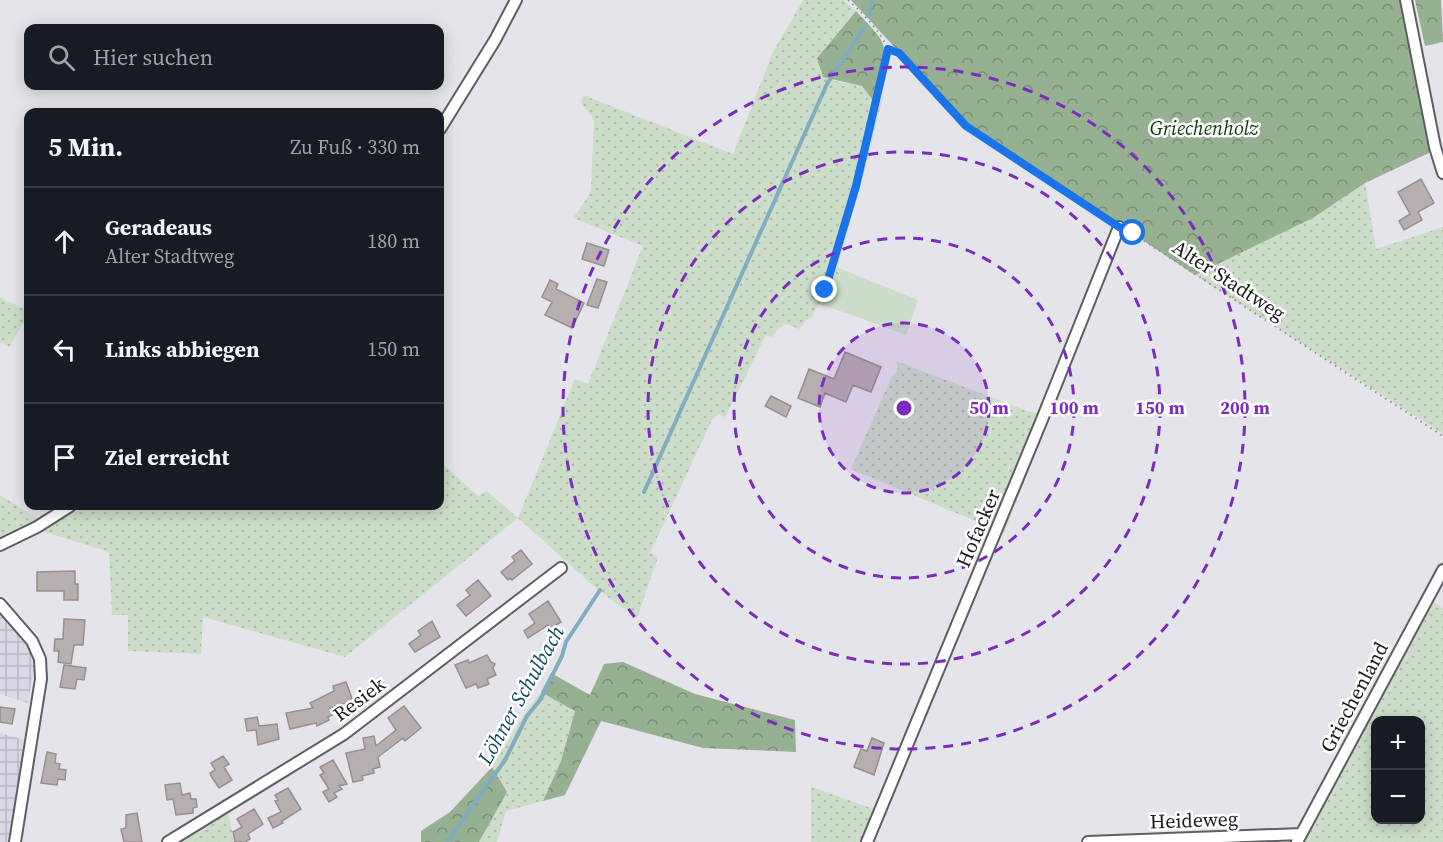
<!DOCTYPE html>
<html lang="de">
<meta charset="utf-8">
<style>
body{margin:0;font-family:"Source Serif 4",serif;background:#20242c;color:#f1f3f6}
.controls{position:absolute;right:18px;bottom:18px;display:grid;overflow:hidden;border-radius:12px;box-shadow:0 3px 15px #0003}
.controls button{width:54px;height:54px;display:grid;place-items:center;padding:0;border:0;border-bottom:2px solid #363941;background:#171b24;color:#f1f3f6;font:30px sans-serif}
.stop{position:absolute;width:18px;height:18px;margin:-14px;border:4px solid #1a73e8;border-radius:50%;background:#fff}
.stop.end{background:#1a73e8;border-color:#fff;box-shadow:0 2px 6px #0008}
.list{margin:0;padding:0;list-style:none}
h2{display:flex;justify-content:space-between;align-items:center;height:78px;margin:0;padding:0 24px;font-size:26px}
h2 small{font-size:20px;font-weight:400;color:#9ea1a6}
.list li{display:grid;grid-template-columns:39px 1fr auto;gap:18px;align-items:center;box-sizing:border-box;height:108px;padding:0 24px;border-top:2px solid #363941}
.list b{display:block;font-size:22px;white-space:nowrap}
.list p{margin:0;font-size:20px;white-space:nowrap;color:#9ea1a6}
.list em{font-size:20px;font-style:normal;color:#9ea1a6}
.icon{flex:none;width:33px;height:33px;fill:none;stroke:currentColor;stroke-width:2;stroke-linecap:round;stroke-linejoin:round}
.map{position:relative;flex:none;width:1443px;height:842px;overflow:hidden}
.search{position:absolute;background:#171b24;box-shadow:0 3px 15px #0003;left:24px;top:24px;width:420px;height:66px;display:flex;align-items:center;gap:15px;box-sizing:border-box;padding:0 21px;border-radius:12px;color:#9ea1a6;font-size:22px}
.panel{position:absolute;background:#171b24;box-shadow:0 3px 15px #0003;left:24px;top:108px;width:420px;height:402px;border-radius:12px}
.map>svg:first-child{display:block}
.industrial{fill:url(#industrial-grid)}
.grass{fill:url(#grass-dots);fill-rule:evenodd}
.forest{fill:url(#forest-crowns)}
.park{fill:#ccdec9}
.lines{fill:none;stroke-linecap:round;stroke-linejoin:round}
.stream{stroke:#82adc0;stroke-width:4}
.building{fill:#b7afaf;stroke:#97908f;stroke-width:1.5}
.street-casing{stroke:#5f5e63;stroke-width:14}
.path{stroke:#939397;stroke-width:2;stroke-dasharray:1.5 4.5;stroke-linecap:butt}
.street{stroke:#fff;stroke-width:10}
.route{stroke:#1a73e8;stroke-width:8}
.ring{fill:none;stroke:#7b2cbf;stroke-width:3;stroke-dasharray:10 8}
.labels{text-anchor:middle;stroke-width:5;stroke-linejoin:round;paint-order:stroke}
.park-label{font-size:20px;font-style:italic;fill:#11380b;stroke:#fff}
.street-label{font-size:20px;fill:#1b1b1d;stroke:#fff}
.water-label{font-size:21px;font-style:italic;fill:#114b60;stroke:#fff}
.centre{fill:#7b2cbf;stroke:#fff;stroke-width:3}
.ring-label{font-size:18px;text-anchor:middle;font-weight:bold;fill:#7b2cbf;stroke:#fff;stroke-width:5;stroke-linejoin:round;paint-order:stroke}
</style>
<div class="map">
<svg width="1443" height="842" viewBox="0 0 1443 842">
<defs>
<pattern id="industrial-grid" width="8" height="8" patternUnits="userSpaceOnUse" patternTransform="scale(1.5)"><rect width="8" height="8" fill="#dbd7e5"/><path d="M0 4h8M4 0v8" fill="none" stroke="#bbb8c4"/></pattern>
<pattern id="grass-dots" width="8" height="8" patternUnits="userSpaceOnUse" patternTransform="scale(1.5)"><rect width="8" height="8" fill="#ccdec9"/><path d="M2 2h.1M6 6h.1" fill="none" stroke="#afbeac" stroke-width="1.8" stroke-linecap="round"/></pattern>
<pattern id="forest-crowns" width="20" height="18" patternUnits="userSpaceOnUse" patternTransform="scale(1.5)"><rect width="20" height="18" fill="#96b191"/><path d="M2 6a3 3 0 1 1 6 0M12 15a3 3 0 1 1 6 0" fill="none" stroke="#7a8f76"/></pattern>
</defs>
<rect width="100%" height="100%" fill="#e5e4ea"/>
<!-- industrial -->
<path class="industrial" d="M0 607 31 642 38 661 32 677 28 703 0 694Z
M0 733 25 740 10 842H0Z"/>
<!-- grass -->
<path class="grass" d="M803 0H843L856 11 843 25 817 58 835 81 862 86 872 99 882 101 861 185 837 267 841 269 829 307 818 304 812 317 805 321 800 329 786 324 778 329 772 337 766 335 725 417 718 414 712 420 650 553 658 557 637 618 598 590 518 518 345 657 203 617 201 654 128 651V615H112L109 552 29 527 0 544V495L46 524 74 506H440V461L478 496 487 491 518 518 575 379 588 384 643 246 573 218 588 197 591 188 594 120 581 102 583 95 733 154 773 52Z
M1365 183 1376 249 1443 227V434L1195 275 1313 218Z
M0 297 28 311V315L9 347 0 342Z
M896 361 1030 412 1039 413 1042 411 1051 415 1004 533 851 469 892 376 898 371Z
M1426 597 1443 608V842H1294ZM1376 720H1420V820H1376Z
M541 692 575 710 561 761 543 801 506 811 497 842H479L507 792 492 767 527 710Z
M811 787 874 809 860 842H811Z
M228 810 234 842H177Z"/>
<!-- forest -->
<path class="forest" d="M851 0H1401L1431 152 1365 183 1313 218 1195 275 961 119Z
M1415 0H1441L1443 42 1425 46Z
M856 11C864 20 875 30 881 40 891 57 879 82 875 100L872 99 862 86 823 77 817 58Z
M623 662 695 694 795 720 796 752 703 748 601 721 565 795 543 801 561 761 575 711 541 692 551 673 590 695 604 664Z
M492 767 507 792 479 842H421V831L450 812Z"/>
<!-- park -->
<path class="park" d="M841 269 918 300 906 335 829 307Z"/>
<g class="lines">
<!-- stream -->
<path class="stream" d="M869 16 872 0
M644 492 827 84 866 25
M447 842 505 760 527 716 540 700 562 656 566 642 600 590"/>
</g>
<!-- building -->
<path class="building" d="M1421 179 1434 203 1418 212 1422 220 1404 230 1399 221 1410 214 1398 192Z
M587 243 609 250 604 266 582 259Z
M597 279 607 282 598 308 587 305Z
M550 280 558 284 556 289 584 303 572 328 545 315 552 302 542 297Z
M845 352 881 367 871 392 853 385 846 402 825 393 820 407 798 398 809 369 834 379Z
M771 396 791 406 786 417 765 406Z
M521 550 532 564 512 580 510 578 508 580 501 572 515 561 512 557Z
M75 571V584H78V600H64V591H37V572Z
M478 580 491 596 466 616 457 605 470 595 466 590Z
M548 601 561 622 550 629 548 625 528 638 524 631 535 623 529 614Z
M64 619 85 620 83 645H74L71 664 58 662 59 651H54L55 639H63Z
M432 621 440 637 415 652 409 644 421 635 418 631Z
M487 655 491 662 495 664 493 668 496 675 487 679 489 684 478 688 476 684 466 688 455 665 468 660 469 663Z
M64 665 86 668 84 680 77 679 75 689 60 687Z
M346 682 353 701 330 708 332 715 328 717 329 720 317 726 316 723 290 729 286 713 313 708 310 703 334 691 333 686Z
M404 706 421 728 405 741 403 738 378 757 380 767 373 769 374 773 362 776 363 780 353 782 346 753 365 749 363 738 374 736 376 746 396 730 388 718Z
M0 707 15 709 12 724 0 722Z
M257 717 259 726 277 724 279 739 258 745 256 730 247 731 245 719Z
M872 738 884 743 874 775 854 767 861 749 867 751Z
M47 752 56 754 55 763 60 764 59 769 66 770 65 780 58 779 57 785 41 783Z
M223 756 229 764 224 767 232 780 219 788 211 776 210 773 215 770 211 763Z
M333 760 347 784 339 786 342 789 334 793 337 797 329 802 323 792 329 789 320 775 324 773 320 767Z
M180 783 182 795 190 793 191 799H196L197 807 193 808V813L176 815 173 799 167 800 165 785Z
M288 788 301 809 282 821 283 823 273 828 268 818 281 812 275 801 278 800 275 795Z
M254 809 263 824 248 834 250 839 245 842H235L233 832 242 827 237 819Z
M137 813 142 842H124L121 829 126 828V815Z"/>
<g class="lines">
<!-- street casing -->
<g class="street-casing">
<path id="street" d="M1406 0 1435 147 1443 173
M440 129 495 40 516 0
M0 545 37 527 70 506
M0 604 32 641 40 659 41 679 15 842
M168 842 344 734 561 568
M867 842 1041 422 1119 227
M1088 842 1301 834
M1297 842 1443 570"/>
</g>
<!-- path -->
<path class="path" d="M848 0C863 13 880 31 888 49L899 53 966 126 1111 221
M1129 231 1443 436
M825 290 856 186 888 49"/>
<!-- street -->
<use href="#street" class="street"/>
</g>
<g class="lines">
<!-- route -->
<path class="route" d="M825 290 856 186 888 49 899 53 966 126 1119 227 1133 233"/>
</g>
<!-- distance rings -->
<circle cx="904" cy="408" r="85" fill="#7b2cbf" fill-opacity=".12"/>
<g class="ring">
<circle cx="904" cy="408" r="85"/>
<circle cx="904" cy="408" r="170"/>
<circle cx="904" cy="408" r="256"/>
<circle cx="904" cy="408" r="341"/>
</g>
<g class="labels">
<!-- park labels -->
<g class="park-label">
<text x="1204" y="135">Griechenholz</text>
</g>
<!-- street labels -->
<g class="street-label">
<text transform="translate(1229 280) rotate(33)" y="7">Alter Stadtweg</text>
<text transform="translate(978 528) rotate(-67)" y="7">Hofacker</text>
<text transform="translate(1354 697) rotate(-62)" y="7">Griechenland</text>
<text transform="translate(359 699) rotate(-37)" y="7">Resiek</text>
<text transform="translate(1194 820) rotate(-2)" y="7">Heideweg</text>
</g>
<!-- water labels -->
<g class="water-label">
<text transform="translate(521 695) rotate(-61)" y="7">Löhner Schulbach</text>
</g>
</g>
<circle cx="904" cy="408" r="9" class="centre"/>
<g class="ring-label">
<text x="989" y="414">50 m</text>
<text x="1074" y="414">100 m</text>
<text x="1160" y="414">150 m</text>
<text x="1245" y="414">200 m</text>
</g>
</svg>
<div class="controls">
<button>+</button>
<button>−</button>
</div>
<div class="stop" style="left:1133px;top:233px"></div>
<div class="stop end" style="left:825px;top:290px"></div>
<div class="search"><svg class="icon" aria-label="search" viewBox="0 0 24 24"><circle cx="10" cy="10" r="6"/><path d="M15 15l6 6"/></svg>Hier suchen</div>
<section class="panel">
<h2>5 Min.<small>Zu Fuß · 330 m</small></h2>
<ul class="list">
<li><svg class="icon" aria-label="ahead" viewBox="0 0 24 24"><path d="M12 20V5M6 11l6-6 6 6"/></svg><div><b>Geradeaus</b><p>Alter Stadtweg</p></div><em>180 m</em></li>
<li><svg class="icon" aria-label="left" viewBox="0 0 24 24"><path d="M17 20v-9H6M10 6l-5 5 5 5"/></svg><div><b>Links abbiegen</b></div><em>150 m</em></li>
<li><svg class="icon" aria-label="arrive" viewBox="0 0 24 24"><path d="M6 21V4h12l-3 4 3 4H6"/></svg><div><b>Ziel erreicht</b></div></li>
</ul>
</section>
</div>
